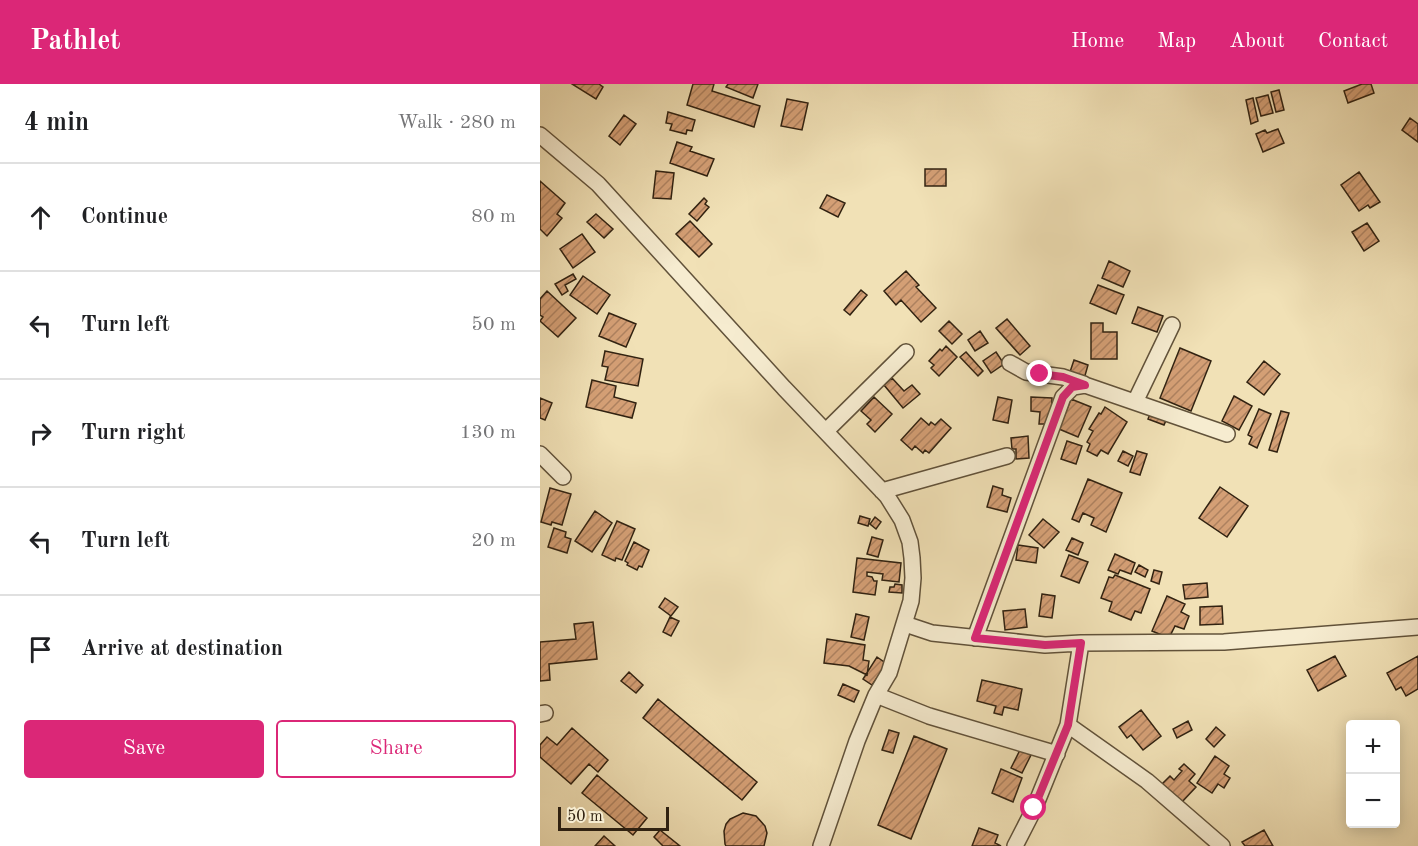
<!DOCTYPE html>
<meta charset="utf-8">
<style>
body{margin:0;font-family:"Old Standard TT",serif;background:#f2f2f2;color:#202124}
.controls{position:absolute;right:18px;bottom:18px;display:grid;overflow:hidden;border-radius:6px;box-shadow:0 3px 15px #0003}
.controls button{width:54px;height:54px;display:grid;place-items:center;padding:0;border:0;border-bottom:2px solid #e0e0e0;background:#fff;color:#202124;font:30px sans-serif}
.scale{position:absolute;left:18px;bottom:15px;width:111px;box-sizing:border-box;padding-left:6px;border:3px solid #312211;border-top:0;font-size:16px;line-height:21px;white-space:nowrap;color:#312211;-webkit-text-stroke:4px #f6ecd0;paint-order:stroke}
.stop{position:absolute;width:18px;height:18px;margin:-14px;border:4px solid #db2777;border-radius:50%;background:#fff}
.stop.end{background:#db2777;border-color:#fff;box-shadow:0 2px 6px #0008}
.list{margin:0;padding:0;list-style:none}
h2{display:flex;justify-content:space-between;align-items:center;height:78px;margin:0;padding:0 24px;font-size:26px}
h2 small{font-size:20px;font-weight:400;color:#757577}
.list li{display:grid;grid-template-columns:39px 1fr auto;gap:18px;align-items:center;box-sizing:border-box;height:108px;padding:0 24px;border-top:2px solid #e0e0e0}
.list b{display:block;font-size:22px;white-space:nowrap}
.list em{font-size:20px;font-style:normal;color:#757577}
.actions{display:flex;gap:12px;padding:18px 24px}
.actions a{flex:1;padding:14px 0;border:2px solid #db2777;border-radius:6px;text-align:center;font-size:21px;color:#db2777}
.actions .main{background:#db2777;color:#fff}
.icon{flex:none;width:33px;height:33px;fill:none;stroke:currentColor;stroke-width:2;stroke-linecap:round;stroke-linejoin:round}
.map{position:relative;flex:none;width:878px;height:762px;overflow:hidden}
header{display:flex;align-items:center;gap:36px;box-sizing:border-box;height:84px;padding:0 30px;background:#db2777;color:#fff}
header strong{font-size:28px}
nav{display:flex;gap:33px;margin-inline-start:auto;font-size:21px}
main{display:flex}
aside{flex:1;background:#fff}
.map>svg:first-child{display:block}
.building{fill:url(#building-hatch);stroke:#312211;stroke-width:1.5}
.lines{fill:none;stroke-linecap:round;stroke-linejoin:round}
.minor-casing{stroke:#61523a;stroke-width:18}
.minor{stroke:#f6ecd0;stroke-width:15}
.route{stroke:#db2777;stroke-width:8}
</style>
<header>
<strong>Pathlet</strong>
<nav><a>Home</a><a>Map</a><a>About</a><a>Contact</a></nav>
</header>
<main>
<aside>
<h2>4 min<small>Walk · 280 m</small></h2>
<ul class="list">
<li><svg class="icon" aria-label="ahead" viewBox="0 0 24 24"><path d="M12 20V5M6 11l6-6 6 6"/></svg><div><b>Continue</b></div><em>80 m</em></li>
<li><svg class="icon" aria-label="left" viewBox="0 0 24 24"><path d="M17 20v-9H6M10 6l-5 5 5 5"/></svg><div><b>Turn left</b></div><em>50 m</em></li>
<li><svg class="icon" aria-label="right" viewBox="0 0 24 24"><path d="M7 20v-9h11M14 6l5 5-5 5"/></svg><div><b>Turn right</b></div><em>130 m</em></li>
<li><svg class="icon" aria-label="left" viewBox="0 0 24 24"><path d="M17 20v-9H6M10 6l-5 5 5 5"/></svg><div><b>Turn left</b></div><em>20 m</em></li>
<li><svg class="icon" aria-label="arrive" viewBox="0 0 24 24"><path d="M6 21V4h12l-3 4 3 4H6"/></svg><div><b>Arrive at destination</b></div></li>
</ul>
<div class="actions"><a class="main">Save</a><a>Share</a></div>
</aside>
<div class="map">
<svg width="878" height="762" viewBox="0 0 878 762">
<defs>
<pattern id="building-hatch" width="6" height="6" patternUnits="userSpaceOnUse" patternTransform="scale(1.5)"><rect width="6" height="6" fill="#d49f75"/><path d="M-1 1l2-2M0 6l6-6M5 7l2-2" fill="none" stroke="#ad815f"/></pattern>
</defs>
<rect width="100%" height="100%" fill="#f1e1b6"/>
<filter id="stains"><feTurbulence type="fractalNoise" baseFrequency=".00333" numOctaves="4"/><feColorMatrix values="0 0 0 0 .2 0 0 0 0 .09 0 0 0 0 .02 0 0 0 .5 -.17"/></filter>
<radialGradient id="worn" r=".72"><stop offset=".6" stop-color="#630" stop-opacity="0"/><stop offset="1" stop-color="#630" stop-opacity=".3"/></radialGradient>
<!-- building -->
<path class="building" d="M32 0H59L63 3 56 15Z
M153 0H174L172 7 220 22 214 43 147 21Z
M188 0H218L213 14 186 3Z
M822 0H831L834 9 808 19 804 7Z
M739 6 744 26 736 28 731 8Z
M728 11 733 29 721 32 716 14Z
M713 14 718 37 711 40 706 16Z
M247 15 268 19 262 46 241 42Z
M128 28 155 36 152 47 147 46 146 50 130 46 132 40 126 39Z
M84 31 96 40 80 61 69 52Z
M870 34 878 40V58L862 46Z
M738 45 744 59 723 68 716 50 725 46 727 49Z
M137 58 152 63 150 67 174 75 167 92 130 79Z
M385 85H406V102H385Z
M116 87 134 89 131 115 113 114Z
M819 88 840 118 830 124 828 121 819 127 801 101Z
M0 97 25 119 17 130 22 134 7 152 0 145Z
M287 111 305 119 298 133 280 124Z
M164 114 167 117 165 120 169 123 157 137 149 130Z
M56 130 73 145 64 154 47 138Z
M150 137 172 160 159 173 136 150Z
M827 139 839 157 824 167 812 148Z
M42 150 55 168 33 184 20 165Z
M569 177 590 187 583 203 562 194Z
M366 187 379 201 376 203 396 224 381 238 361 216 356 221 344 207Z
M33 190 36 195 25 201 28 207 22 211 15 200Z
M43 192 70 211 57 230 30 211Z
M558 201 584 211 576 230 550 219Z
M321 206 327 211 310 231 304 226Z
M7 207 36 234 18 253 0 237 3 233 0 231V215Z
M598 223 623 232 617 248 592 239Z
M69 229 96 240 86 263 59 252Z
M467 235 490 262 480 271 456 244Z
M409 237 422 250 412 260 399 247Z
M551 239H563V248H577V275H551Z
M440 247 448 259 435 267 428 256Z
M406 262 417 273 399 292 391 284 394 281 389 277 400 265 402 267Z
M640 264 671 277 651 327 620 314Z
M65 267 103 275 98 302 65 296 68 283 62 282Z
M426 268 443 287 438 292 420 273Z
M456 268 464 280 451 289 443 277Z
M534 276 548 281 544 295 529 291Z
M724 277 740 290 724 311 707 298Z
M352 294 364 307 372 301 380 310 363 324 344 301Z
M52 296 76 302 74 313 96 319 92 334 46 323Z
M694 312 712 322 699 346 682 337Z
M334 313 352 330 335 348 327 340 331 336 321 327Z
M458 313 472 316 468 339 453 336Z
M491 313 512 314 511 340H499L500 328 491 327Z
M0 314 12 319 5 336 0 334Z
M531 315 551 323 538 353 519 345Z
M565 323 587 338 568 370 561 366 557 372 547 367 550 360 547 358 553 347 549 345 559 329 561 330Z
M612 325 628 332 624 341 608 335Z
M719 325 731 330 717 364 709 360 712 353 708 351Z
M741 327 749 329 737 368 729 366Z
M381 334 389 341 391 338 395 341 401 335 411 344 389 369 385 366 383 369 375 362 372 366 361 356Z
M488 352 489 374 476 375V365H472L471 354Z
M527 357 542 362 536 380 521 375Z
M583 367 593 372 588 382 578 377Z
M597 367 607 370 600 391 590 388Z
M548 395 582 409 566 448 551 441 554 434 543 429 539 438 532 435Z
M453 402 463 405 462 411 471 414 467 428 447 423Z
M680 403 708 422 687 453 659 434Z
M10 404 31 410 22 441 12 438 11 441 1 438Z
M55 427 72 439 52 468 35 457Z
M320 432 330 435 328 442 318 439Z
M335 433 341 438 336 445 330 440Z
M503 435 519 448 504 464 489 451Z
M77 437 95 445 82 476 76 474 75 477 62 471Z
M14 444 26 448 25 453 31 455 27 469 8 463Z
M332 453 343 456 338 473 327 470Z
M532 454 543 459 538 471 526 466Z
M94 458 109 466 102 483 99 482 97 486 87 481 88 479 85 477Z
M478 461 498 464 496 479 476 476Z
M575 470 595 479 591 490 580 486 578 490 568 486Z
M529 471 548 478 539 499 521 492Z
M317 474 361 479 359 498 342 496 343 490 327 488V492L332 493 334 497H337L335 511 313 508Z
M599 481 608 486 605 493 595 488Z
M614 486 622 488 619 500 611 497Z
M575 491 610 505 601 529 595 527 591 536 569 527 572 518 561 514 569 493 573 494Z
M667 499 668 513 645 515 643 501Z
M355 500 362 501V509L349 508 350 503H354Z
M502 510 515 512 512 534 499 532Z
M627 512 645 520 641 528 649 532 644 545 635 542 629 554 612 547Z
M125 514 138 523 131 532 119 523Z
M682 522 683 540 660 541V523Z
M485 525 487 543 465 546 463 527Z
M316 530 329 533 324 556 311 553Z
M130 533 139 537 131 552 123 548Z
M53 538 57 575 9 580 10 596 0 597V558L36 555 34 540Z
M287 555 325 561 323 576 329 577 327 591 309 582 284 579Z
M795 572 806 592 778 607 767 586Z
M878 572V605L866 612 861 603 856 606 847 589Z
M337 573 347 580 332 601 323 595Z
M89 588 103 601 96 609 81 597Z
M442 596 482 605 478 626 464 623 462 631 454 629 456 622 437 617Z
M303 600 319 607 314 618 298 611Z
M118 615 217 698 202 716 103 634Z
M601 626 621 652 603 666 591 651 587 654 579 643Z
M648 637 652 646 637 654 633 645Z
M676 643 685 651 674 663 666 655Z
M32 644 68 676 58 688 49 680 31 700 0 673V661L7 653 17 661Z
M349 646 359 649 353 669 342 666Z
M374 652 407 665 371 755 338 741Z
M480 666 491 671 482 689 471 684Z
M675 672 689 682 684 690 690 694 684 704 678 700 672 709 657 699Z
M644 680 655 690 649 697 656 703 642 718 622 700 630 692 634 696 642 687 639 685Z
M461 685 482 694 473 718 452 709Z
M57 691 107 734 93 751 42 709Z
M203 729 216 732 225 742 227 749 224 762H186L185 760 184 747 186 740 190 735Z
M439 744 458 751 455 759 461 762H432Z
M120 746 140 762H123L114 753Z
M724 746 733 762H705L702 758Z
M64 752 75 762H55Z"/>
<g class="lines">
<!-- minor casing -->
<g class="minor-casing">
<path id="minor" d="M0 51 58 100 244 304 347 412 362 436 370 458 372 474 373 494 371 517 349 589 336 611 317 657 281 762
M470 279 486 288 523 293 544 300
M595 318 632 241
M286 347 366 268
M0 370 23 393
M342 407 467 372
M365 540 392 549 505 561 541 559 684 558 878 543
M435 554 523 313 533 303 545 301 687 350
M336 611 389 632 517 670
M0 630 5 629
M528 641 607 697 682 762
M475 762 494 725 528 641 541 559"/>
</g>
<!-- minor -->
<use href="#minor" class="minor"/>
</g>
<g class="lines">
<!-- route -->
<path class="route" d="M494 724 528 641 541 559 505 561 435 554 523 313 532 303 545 301 523 293 500 290"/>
</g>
<rect width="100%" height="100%" filter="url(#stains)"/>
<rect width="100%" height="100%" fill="url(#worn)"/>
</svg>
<div class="controls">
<button>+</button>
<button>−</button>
</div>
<div class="scale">50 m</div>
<div class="stop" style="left:494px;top:724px"></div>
<div class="stop end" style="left:500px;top:290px"></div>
</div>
</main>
